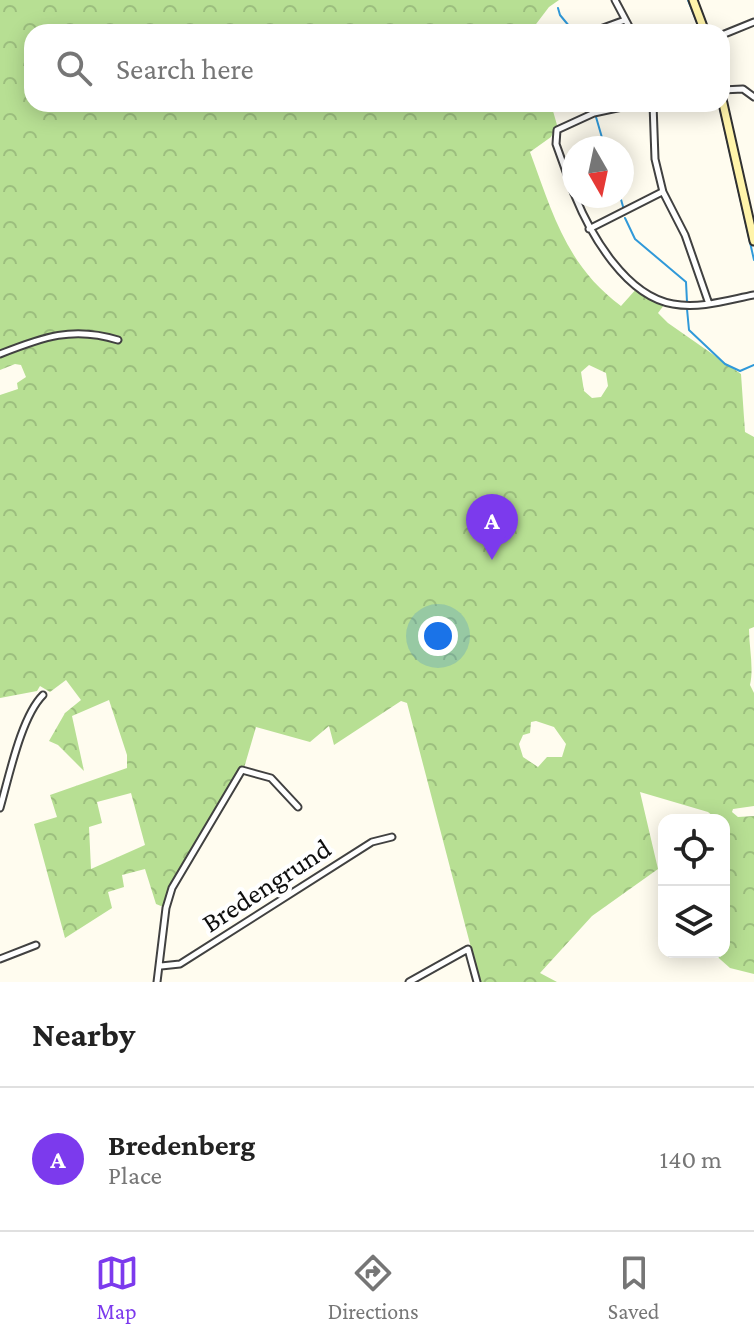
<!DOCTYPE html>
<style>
body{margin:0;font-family:"Crimson Pro",serif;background:#f2f2f2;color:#222}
.controls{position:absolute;right:24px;bottom:24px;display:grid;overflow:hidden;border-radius:16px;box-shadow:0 4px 20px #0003}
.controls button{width:72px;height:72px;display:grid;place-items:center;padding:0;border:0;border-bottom:2px solid #e0e0e0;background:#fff;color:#222;font:40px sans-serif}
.compass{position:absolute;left:562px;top:136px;width:72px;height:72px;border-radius:50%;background:#fff;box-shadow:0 4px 20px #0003;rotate:171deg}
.you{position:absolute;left:438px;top:636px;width:28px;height:28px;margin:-20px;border:6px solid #fff;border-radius:50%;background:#1a73e8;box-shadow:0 0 0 12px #1a73e833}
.badge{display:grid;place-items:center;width:52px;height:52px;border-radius:50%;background:#7c3aed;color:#fff;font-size:26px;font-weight:700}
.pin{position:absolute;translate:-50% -66px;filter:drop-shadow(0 2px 4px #0008)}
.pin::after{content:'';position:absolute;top:42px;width:28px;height:24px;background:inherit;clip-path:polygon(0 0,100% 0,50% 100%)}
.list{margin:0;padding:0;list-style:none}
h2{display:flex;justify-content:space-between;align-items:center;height:104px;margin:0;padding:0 32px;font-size:34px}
h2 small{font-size:26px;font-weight:400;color:#767676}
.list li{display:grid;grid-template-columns:52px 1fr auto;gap:24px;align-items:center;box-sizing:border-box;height:144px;padding:0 32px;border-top:2px solid #e0e0e0}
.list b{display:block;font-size:30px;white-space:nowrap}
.list p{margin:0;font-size:26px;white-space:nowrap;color:#767676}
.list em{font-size:26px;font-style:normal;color:#767676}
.icon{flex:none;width:44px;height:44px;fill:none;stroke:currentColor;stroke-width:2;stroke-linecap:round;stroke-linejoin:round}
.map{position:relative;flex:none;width:754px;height:982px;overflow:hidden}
.search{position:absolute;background:#fff;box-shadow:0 4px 20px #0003;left:24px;right:24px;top:24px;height:88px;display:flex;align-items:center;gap:20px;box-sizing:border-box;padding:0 28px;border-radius:24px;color:#767676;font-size:30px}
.sheet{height:248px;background:#fff}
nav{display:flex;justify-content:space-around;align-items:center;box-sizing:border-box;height:112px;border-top:2px solid #e0e0e0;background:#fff;font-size:22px;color:#767676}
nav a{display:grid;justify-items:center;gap:4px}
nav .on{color:#7c3aed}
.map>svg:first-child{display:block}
.forest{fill:url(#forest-crowns);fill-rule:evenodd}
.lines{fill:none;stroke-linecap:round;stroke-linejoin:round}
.stream{stroke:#3099d9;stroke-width:2}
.street-casing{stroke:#414141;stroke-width:9}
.secondary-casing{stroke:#303030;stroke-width:11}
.street{stroke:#fff;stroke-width:5}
.secondary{stroke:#fff4aa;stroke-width:7}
.labels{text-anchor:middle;stroke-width:8;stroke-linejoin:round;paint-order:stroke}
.street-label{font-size:28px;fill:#0e0e0e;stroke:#fff}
</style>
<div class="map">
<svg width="754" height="982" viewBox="0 0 754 982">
<defs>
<pattern id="forest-crowns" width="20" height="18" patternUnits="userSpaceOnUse" patternTransform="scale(2)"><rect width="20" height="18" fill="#b7df93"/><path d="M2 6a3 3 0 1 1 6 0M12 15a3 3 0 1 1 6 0" fill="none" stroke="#9cbe7e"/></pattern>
</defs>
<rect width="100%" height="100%" fill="#fffcef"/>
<!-- forest -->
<path class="forest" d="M0 0H559L549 7 530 32H32V104H551L557 125 551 137 530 152C553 214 566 265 621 306L638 287 664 305 658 313 668 323 741 374 745 432 754 437V627L749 629C749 647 754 668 750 685L754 693V806L733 809 732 812 738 817 754 816V974L730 968 712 952H724V820H711L714 817 708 812 640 792 658 869 592 916 540 973 557 982H480L407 703 401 701 334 745 329 726 310 742 256 727 244 768 172 888 166 908 156 904 145 869 122 875 124 887 108 892 112 908 65 938 34 824 57 817 50 795 127 768V755L109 700 72 716 84 771 58 745 49 741 65 713 81 700 66 680 50 692 40 686 37 691 0 698V395L18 389 17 383 26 377 21 365 15 364 0 370ZM589 365 606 373 608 386 601 397 592 398 584 391 581 372ZM536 721 554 727 566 744 562 757H547L538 767 523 757 519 744 523 735 530 733 531 722ZM131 793 145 845 91 869 89 827 102 823 97 802Z"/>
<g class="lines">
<!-- stream -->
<path class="stream" d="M688 0 701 32
M558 8 560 15 574 32
M595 104 596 108
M719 104 754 260
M596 117 605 148
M620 196 624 210
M625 218 635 239 686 282 687 302
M687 309 689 330 725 364 740 371 754 365"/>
<!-- street casing -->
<g class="street-casing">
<path id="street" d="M615 0 632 32
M592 32 625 20
M722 35 754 22
M722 90 743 89 754 97
M653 104 655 159 663 192 685 235 709 304
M574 194 556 144 557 130 594 113 636 104
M575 196C591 235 626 296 673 304 700 309 728 300 754 295
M589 229 662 192
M0 354C43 337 73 326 118 340
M0 808C9 777 21 717 43 695
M0 959 36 945
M161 966 180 964 372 842 392 837
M157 982 166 908 172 888 242 770 271 778 298 807
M409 982 468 949 477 982"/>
</g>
<!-- secondary casing -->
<g class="secondary-casing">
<path id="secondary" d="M693 0 705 32
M722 99 754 241"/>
</g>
<!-- street -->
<use href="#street" class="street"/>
<!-- secondary -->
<use href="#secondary" class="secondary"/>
</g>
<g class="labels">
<!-- street labels -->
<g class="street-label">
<text transform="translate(266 885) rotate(-33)" y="10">Bredengrund</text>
</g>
</g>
</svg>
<div class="controls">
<button><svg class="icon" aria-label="locate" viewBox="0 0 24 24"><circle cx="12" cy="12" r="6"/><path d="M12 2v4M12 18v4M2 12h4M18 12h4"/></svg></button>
<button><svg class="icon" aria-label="layers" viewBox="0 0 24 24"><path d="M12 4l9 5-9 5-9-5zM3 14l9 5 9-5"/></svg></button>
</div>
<svg class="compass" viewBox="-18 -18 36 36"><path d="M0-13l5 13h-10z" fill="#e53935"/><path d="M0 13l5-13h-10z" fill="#767676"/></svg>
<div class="you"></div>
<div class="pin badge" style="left:492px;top:560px">A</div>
<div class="search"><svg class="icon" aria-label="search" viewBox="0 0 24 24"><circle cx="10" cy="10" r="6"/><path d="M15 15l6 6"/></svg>Search here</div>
</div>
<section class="sheet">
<h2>Nearby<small></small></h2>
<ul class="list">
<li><span class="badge">A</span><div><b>Bredenberg</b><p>Place</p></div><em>140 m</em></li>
</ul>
</section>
<nav>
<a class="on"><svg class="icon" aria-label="map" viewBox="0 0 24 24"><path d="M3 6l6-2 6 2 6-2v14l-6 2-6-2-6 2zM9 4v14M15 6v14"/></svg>Map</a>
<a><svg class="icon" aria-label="directions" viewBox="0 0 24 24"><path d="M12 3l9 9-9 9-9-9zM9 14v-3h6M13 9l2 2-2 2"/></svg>Directions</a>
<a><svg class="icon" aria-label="saved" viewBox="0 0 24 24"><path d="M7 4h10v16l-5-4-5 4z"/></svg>Saved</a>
</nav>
